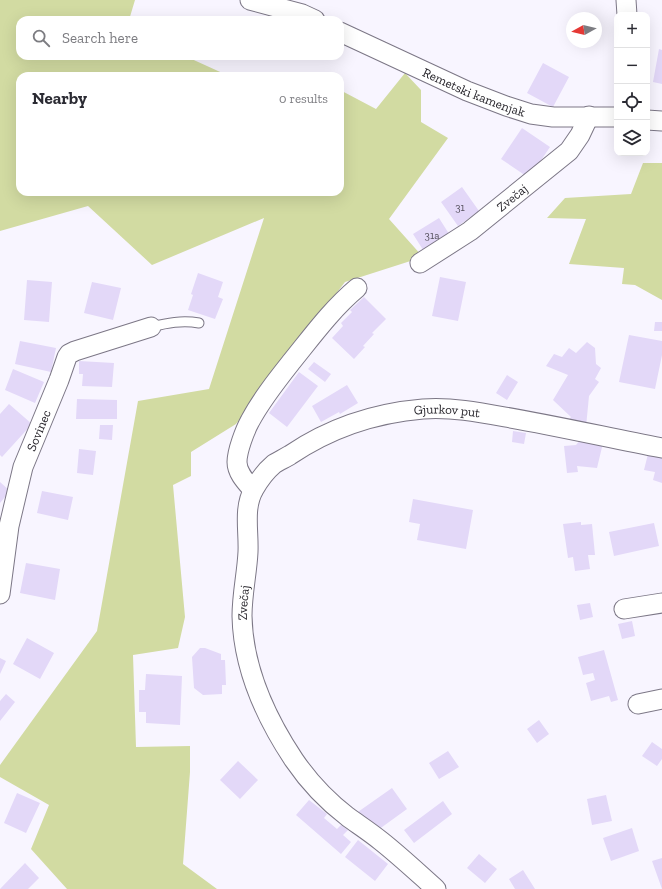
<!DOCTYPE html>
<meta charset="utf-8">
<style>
body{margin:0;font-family:"Zilla Slab",serif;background:#f7f7f7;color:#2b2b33}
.controls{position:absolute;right:12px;top:12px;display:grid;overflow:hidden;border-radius:8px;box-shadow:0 4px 16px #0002}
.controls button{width:36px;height:36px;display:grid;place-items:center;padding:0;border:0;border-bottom:1px solid #e1e1e2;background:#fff;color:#2b2b33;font:20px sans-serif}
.compass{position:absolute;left:566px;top:12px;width:36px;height:36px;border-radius:50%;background:#fff;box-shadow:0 4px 16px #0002;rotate:262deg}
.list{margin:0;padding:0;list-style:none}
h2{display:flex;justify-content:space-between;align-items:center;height:52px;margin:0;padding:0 16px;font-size:17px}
h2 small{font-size:13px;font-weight:400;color:#7c7c81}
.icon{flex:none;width:22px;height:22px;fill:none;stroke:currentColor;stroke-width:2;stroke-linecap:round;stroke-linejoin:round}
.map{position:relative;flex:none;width:662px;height:889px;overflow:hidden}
.search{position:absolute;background:#fff;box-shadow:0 4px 16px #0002;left:16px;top:16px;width:328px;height:44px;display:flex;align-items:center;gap:10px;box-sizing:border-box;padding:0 14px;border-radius:12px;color:#7c7c81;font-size:15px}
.panel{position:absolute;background:#fff;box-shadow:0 4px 16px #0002;left:16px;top:72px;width:328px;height:124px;border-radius:12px}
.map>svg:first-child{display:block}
.green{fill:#d2dba2}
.building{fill:#e3d8f8}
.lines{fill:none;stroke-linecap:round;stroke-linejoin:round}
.service-casing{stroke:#7c7786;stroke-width:11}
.minor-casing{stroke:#7c7786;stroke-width:21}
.service{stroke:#fff;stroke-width:9}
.minor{stroke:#fff;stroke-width:19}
.labels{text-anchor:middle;stroke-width:3;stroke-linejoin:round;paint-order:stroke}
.number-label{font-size:11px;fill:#57525f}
.street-label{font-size:13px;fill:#28262c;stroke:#fff}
</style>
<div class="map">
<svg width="662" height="889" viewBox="0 0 662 889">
<rect width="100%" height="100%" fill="#f8f5ff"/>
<!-- green -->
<path class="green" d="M0 0H135L129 20H20V56H185L229 76H20V192H340V90L376 109 405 73 421 90V122L448 138 389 219 423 257 345 282 236 424 191 452V476L173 485 185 617 178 648 133 655 136 747 190 746V772L183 864 217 889H67L31 849 49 805 0 777V765L97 631 138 401 209 389 264 218 152 265 88 206 0 231Z
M643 163H662V300L635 285 622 284 624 268 569 264 586 219 547 218 565 198 631 194Z"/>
<!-- building -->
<path class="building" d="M659 49 662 50V84L653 82Z
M543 63 569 77 553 107 527 93Z
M522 128 550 147 529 178 501 159Z
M462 187 479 211 458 226 441 202Z
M439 218 451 237 425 253 413 234Z
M198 273 223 282 218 297 223 299 215 319 188 310 193 295 191 294Z
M440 277 466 282 458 321 432 316Z
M27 280 52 282 49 322 24 320Z
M92 282 121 288 113 320 84 313Z
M364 297 386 319 372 333 374 334 363 346 365 347 354 359 332 338 343 326 341 323 352 312 350 310Z
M655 322H662V331H654Z
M629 335 662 341V355L655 389 619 382Z
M20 341 56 348 51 372 15 364Z
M587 342 595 348 596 364 601 368 595 379 599 382 589 396 586 427 568 421 571 417 553 400 568 375 546 366 554 354 562 357 569 348 576 353Z
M79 361 114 363 112 387 82 386 83 374H79Z
M314 362 331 374 325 382 308 369Z
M13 369 44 382 35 403 5 390Z
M299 372 318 386 287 427 269 413Z
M507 375 518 382 507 400 496 393Z
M347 385 358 403 340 414 339 412 321 422 312 406Z
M77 399 117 400V419H76Z
M9 404 32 424 2 457 0 455V414Z
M100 425H113L112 440 99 439Z
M513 431 526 433 524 444 512 442Z
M582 438 603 443 597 468 577 466 578 472 567 473 564 446 576 445Z
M79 449 96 451 93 475 77 473Z
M648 454 662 457V483L653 480 655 472 644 470Z
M0 482 10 491 0 503Z
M42 491 73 497 68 520 37 513Z
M413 499 473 510 466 549 417 540 420 524 409 522Z
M581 522V525L592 524 595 555H588L590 569 575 571 573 557 568 558 563 524Z
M654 523 659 546 614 556 609 532Z
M26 563 60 569 55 600 20 593Z
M590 603 593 617 580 620 577 605Z
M632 621 635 636 622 639 618 624Z
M27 638 54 653 40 679 13 664Z
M200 648H205L221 654V660H225L226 685H222V694L203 695 194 688 192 657Z
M604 650 618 700 611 702 609 696 591 701 586 683 595 680 593 673 583 675 578 657Z
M0 658 6 661 0 674Z
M146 674 182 676 180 725 146 723V712H139V690H145Z
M6 694 15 702 0 721V701Z
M539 720 549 734 537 743 527 729Z
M652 742 662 749V759L657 766 642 756Z
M448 751 459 767 439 779 429 763Z
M238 761 258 780 240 799 220 780Z
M392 788 407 809 378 830 355 814Z
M17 793 40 803 26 833 4 823Z
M606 795 612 821 592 825 587 799Z
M309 800 327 814 324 818 337 829 341 825 348 830 343 835 351 842 341 854 296 815Z
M443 801 452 814 414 843 404 830Z
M632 828 639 851 611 861 603 838Z
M358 840 388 864 375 881 345 857Z
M479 854 497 869 485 883 467 868Z
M662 858V889L652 861Z
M25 863 39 878 28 889H0Z
M523 870 535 889H515L509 879Z"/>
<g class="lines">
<!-- service casing -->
<g class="service-casing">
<path id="service" d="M151 327C167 323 182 320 199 323"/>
</g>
<!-- minor casing -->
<g class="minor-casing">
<g id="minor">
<path d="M250 0 302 14 315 20"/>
<path d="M626 0 627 15"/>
<path id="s1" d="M340 32 467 91 506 106 531 114 553 117H617"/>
<path d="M647 120 662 121"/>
<path id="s2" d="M420 263 470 231 569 151 580 135 589 116"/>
<path d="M253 490C246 482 237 473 237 462 237 451 245 430 250 421 261 400 277 380 292 361 313 335 332 309 357 288"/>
<path id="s3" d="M0 594 9 526 23 467 59 380 67 357 69 354 75 351 151 327"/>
<path d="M624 609 662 603"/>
<path d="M638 704 662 699"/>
<path id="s4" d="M436 889C418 873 400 856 381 841 370 832 359 825 348 817 327 801 309 782 294 760 266 718 243 667 242 616 242 594 247 573 248 552 249 531 243 508 254 489 259 480 267 470 274 464 279 461 285 458 290 455 330 428 375 413 423 409 451 407 478 412 505 417 557 426 610 438 662 448"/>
</g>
</g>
<!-- service -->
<use href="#service" class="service"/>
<!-- minor -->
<use href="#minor" class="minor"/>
</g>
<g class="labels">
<!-- number labels -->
<g class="number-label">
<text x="460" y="211">31</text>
<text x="432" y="239">31a</text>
</g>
<!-- street labels -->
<g class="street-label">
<text dy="5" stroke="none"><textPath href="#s1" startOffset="147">Remetski kamenjak</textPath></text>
<text dy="5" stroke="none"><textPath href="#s2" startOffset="113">Zvečaj</textPath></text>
<text dy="5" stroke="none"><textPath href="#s4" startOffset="693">Gjurkov put</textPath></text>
<text dy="5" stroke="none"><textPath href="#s3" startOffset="169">Sovinec</textPath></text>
<text dy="5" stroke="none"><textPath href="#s4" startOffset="361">Zvečaj</textPath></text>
</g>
</g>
</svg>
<div class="controls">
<button>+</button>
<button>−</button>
<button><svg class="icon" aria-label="locate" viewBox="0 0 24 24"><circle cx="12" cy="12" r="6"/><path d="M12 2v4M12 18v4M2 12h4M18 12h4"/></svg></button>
<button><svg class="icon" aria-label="layers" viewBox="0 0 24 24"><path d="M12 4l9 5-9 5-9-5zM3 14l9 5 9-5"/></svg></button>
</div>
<svg class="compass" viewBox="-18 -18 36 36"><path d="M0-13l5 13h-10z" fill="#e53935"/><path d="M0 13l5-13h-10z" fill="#7c7c81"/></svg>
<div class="search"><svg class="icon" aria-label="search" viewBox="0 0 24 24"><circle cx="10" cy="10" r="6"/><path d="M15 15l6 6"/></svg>Search here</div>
<section class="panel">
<h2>Nearby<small>0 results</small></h2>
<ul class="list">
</ul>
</section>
</div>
